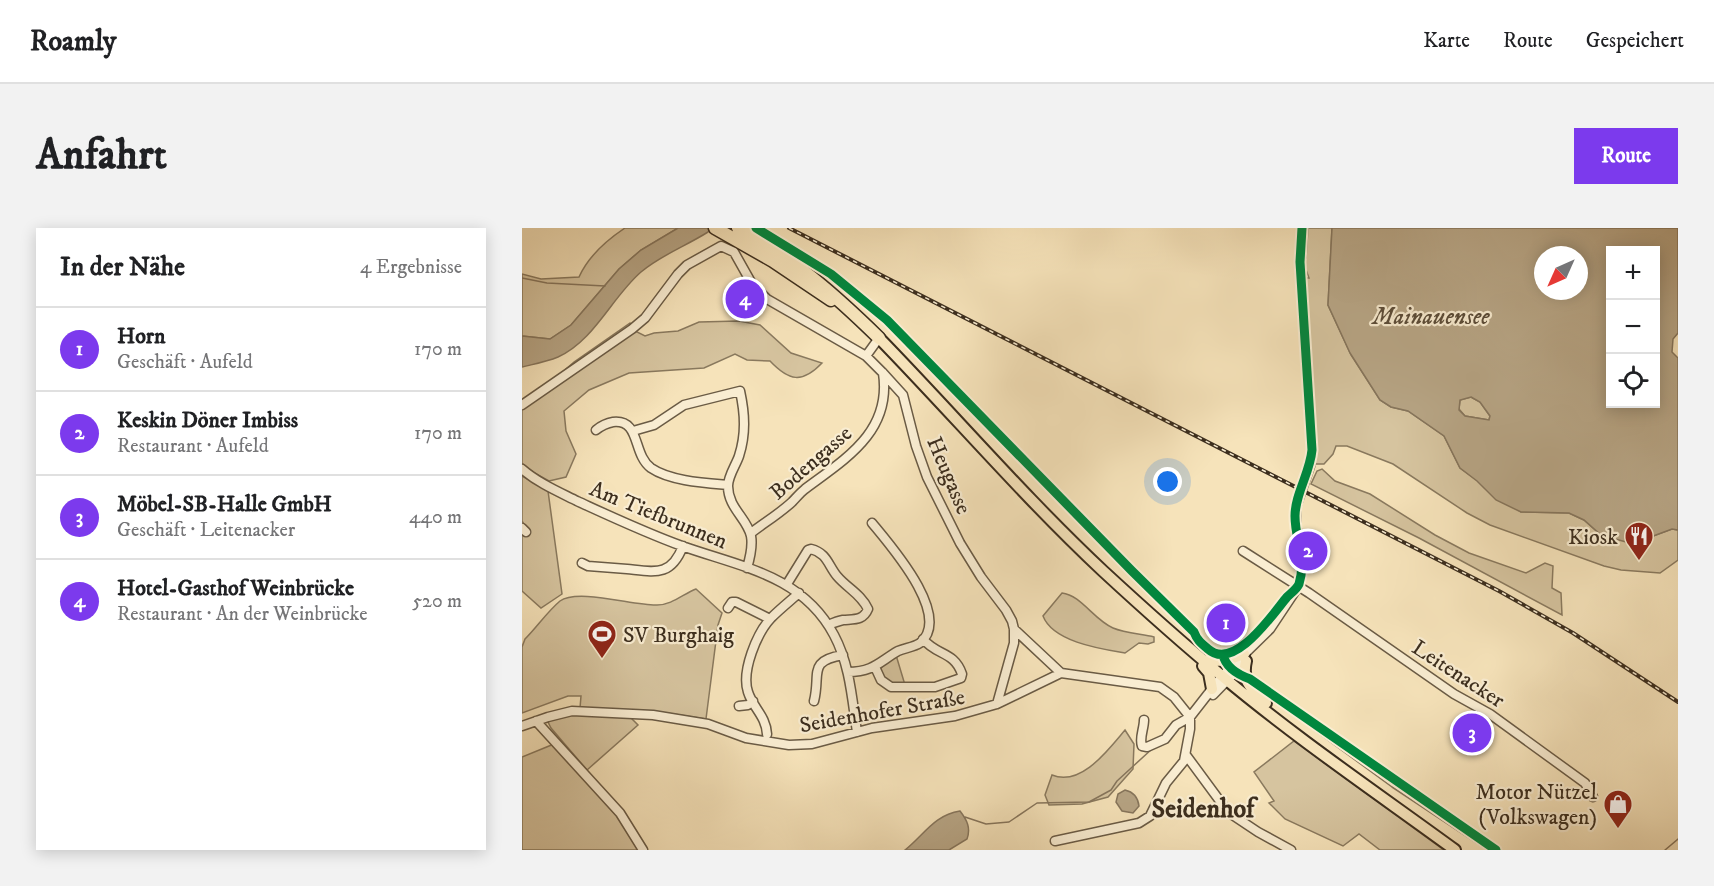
<!DOCTYPE html>
<html lang="de">
<meta charset="utf-8">
<style>
body{margin:0;font-family:"IM FELL DW Pica",serif;background:#f2f2f2;color:#202124}
.controls{position:absolute;right:18px;top:18px;display:grid;overflow:hidden;border-radius:0px;box-shadow:0 3px 15px #0003}
.controls button{width:54px;height:54px;display:grid;place-items:center;padding:0;border:0;border-bottom:2px solid #e0e0e0;background:#fff;color:#202124;font:30px sans-serif}
.compass{position:absolute;left:1012px;top:18px;width:54px;height:54px;border-radius:50%;background:#fff;box-shadow:0 3px 15px #0003;rotate:225deg}
.you{position:absolute;left:646px;top:254px;width:21px;height:21px;margin:-15px;border:4px solid #fff;border-radius:50%;background:#1a73e8;box-shadow:0 0 0 9px #1a73e833}
.badge{display:grid;place-items:center;width:39px;height:39px;border-radius:50%;background:#7c3aed;color:#fff;font-size:20px;font-weight:700}
.pin{position:absolute;translate:-50% -50%;border:3px solid #fff;box-shadow:0 2px 6px #0006}
.list{margin:0;padding:0;list-style:none}
h2{display:flex;justify-content:space-between;align-items:center;height:78px;margin:0;padding:0 24px;font-size:26px}
h2 small{font-size:20px;font-weight:400;color:#757577}
.list li{display:grid;grid-template-columns:39px 1fr auto;gap:18px;align-items:center;box-sizing:border-box;height:84px;padding:0 24px;border-top:2px solid #e0e0e0}
.list b{display:block;font-size:22px;white-space:nowrap}
.list p{margin:0;font-size:20px;white-space:nowrap;color:#757577}
.list em{font-size:20px;font-style:normal;color:#757577}
.icon{flex:none;width:33px;height:33px;fill:none;stroke:currentColor;stroke-width:2;stroke-linecap:round;stroke-linejoin:round}
.map{position:relative;flex:none;width:1156px;height:622px;overflow:hidden;border-radius:0px}
header{display:flex;align-items:center;gap:36px;box-sizing:border-box;height:84px;padding:0 30px;background:#fff;border-bottom:2px solid #e0e0e0}
header strong{font-size:28px}
nav{display:flex;gap:33px;margin-inline-start:auto;font-size:21px}
.intro{display:flex;align-items:center;justify-content:space-between;box-sizing:border-box;height:144px;padding:0 36px}
h1{margin:0;font-size:42px}
.button{padding:15px 27px;border-radius:0px;background:#7c3aed;color:#fff;font-size:21px;font-weight:700}
main{display:flex;gap:36px;padding:0 36px}
aside{flex:1;background:#fff;border-radius:0px;box-shadow:0 3px 15px #0003}
.map>svg:first-child{display:block}
.green{fill:#d6c49f;stroke:#89795e;stroke-width:1.5}
.water{fill:#b7a585;stroke:#86755c;stroke-width:1.5;fill-rule:evenodd}
.lines{fill:none;stroke-linecap:round;stroke-linejoin:round}
.stream{stroke:#86755c;stroke-width:1.5}
.minor-casing{stroke:#6a5b45;stroke-width:11}
.major-casing{stroke:#3c2e1e;stroke-width:14}
.highway-casing{stroke:#3c2e1e;stroke-width:15}
.minor{stroke:#f9edd2;stroke-width:8}
.major{stroke:#f6e3ba;stroke-width:10}
.highway{stroke:#f6e3ba;stroke-width:12}
.rail-casing{stroke:#3c2e1e;stroke-width:4}
.rail{stroke:#f9edd2;stroke-width:1.5;stroke-dasharray:4.5;stroke-linecap:butt}
.cycleway-casing{stroke:#f9edd2;stroke-width:13}
.cycleway{stroke:#00873e;stroke-width:9}
.labels{text-anchor:middle;stroke-width:4.5;stroke-linejoin:round;paint-order:stroke}
.street-label{font-size:22px;fill:#3c2e1e;stroke:#f9edd2}
.poi-label{font-size:22px;fill:#3c2e1e;stroke:#f9edd2;text-anchor:end}
.water-label{font-size:24px;font-style:italic;fill:#5b4c38;stroke:#f9edd2}
.quarter-label{font-size:26px;font-weight:bold;fill:#3c2e1e;stroke:#f9edd2}
</style>
<header>
<strong>Roamly</strong>
<nav><a>Karte</a><a>Route</a><a>Gespeichert</a></nav>
</header>
<div class="intro"><h1>Anfahrt</h1><a class="button">Route</a></div>
<main>
<aside>
<h2>In der Nähe<small>4 Ergebnisse</small></h2>
<ul class="list">
<li><span class="badge">1</span><div><b>Horn</b><p>Geschäft · Aufeld</p></div><em>170 m</em></li>
<li><span class="badge">2</span><div><b>Keskin Döner Imbiss</b><p>Restaurant · Aufeld</p></div><em>170 m</em></li>
<li><span class="badge">3</span><div><b>Möbel-SB-Halle GmbH</b><p>Geschäft · Leitenacker</p></div><em>440 m</em></li>
<li><span class="badge">4</span><div><b>Hotel-Gasthof Weinbrücke</b><p>Restaurant · An der Weinbrücke</p></div><em>520 m</em></li>
</ul>
</aside>
<div class="map">
<svg width="1156" height="622" viewBox="0 0 1156 622">
<rect width="100%" height="100%" fill="#f6e3ba"/>
<filter id="stains"><feTurbulence type="fractalNoise" baseFrequency=".00333" numOctaves="4"/><feColorMatrix values="0 0 0 0 .2 0 0 0 0 .09 0 0 0 0 .02 0 0 0 .5 -.17"/></filter>
<radialGradient id="worn" r=".72"><stop offset=".6" stop-color="#630" stop-opacity="0"/><stop offset="1" stop-color="#630" stop-opacity=".3"/></radialGradient>
<!-- green -->
<path class="green" d="M103 0H156L119 22 97 41 49 97 28 111 0 108V46L19 51 57 49C66 29 85 12 103 0Z
M784 0H810L806 77 829 127 858 172 869 179 886 183 922 208 938 240 999 284 1047 285 1062 292 1079 307 1115 314 1150 301 1156 302V332L1138 345 1099 342 1082 338 968 297 945 285 871 236 825 218H814L811 226 802 236H793L791 231 785 101 781 52 783 50H787L783 39Z
M217 93 238 97 269 125 300 135C280 156 267 153 248 133L225 132 213 126 182 140 107 145 67 162 42 183 44 203 54 226 44 249 27 253 7 242 0 235V179L46 150 44 141 52 134 108 95 113 103 123 108 132 105 156 103 177 94Z
M949 169 958 174 968 188 967 192 943 188 937 181 938 172Z
M800 241 813 253 848 266 913 307 947 325 1004 345 1023 335 1031 338 1030 360 1039 365 1040 387 897 310 789 256 795 243Z
M0 248 26 263 40 366 19 380 0 363V306H6V303L0 293Z
M174 361 200 385 196 397 184 491 145 485 58 480 59 468H46L0 485V419L3 411C15 399 25 384 38 373 56 360 113 378 135 377 150 377 161 366 174 361Z
M540 365C559 367 572 392 591 400 603 405 619 406 632 409V414L626 416 617 415 603 425C579 421 531 414 521 388Z
M374 427 383 457 366 456 357 443 362 436Z
M54 485 108 489 116 497 65 542 29 500 25 492Z
M603 502 612 516 611 541 586 569 560 576 527 577 523 567 530 547C559 559 586 522 603 502Z
M772 513 922 622H923H858L837 606 821 618 763 591 747 575 752 573 732 544Z
M32 516 100 594 118 622H0V529Z"/>
<!-- water -->
<path class="water" d="M156 0H189L186 4C164 18 139 27 119 44 90 69 72 113 36 129 24 134 12 136 0 139V108L28 111 49 97 97 41 119 22Z
M810 0H1156V105L1151 111 1150 124 1156 130V302L1150 301 1115 314H1104L1079 307 1062 292 1047 285 999 284 974 272 955 253 938 240 922 208 886 183 869 179 858 172 828 125 806 77ZM1134 22V176H1088V22ZM1021 27H1057V63H1021ZM949 169 958 174 968 188 967 192 943 188 937 182 938 172Z
M603 562C612 564 616 570 617 578L611 585 600 583 594 574 596 566Z
M438 583C445 592 449 600 445 611L427 622H383C402 607 412 587 438 583Z"/>
<g class="lines">
<!-- stream -->
<path class="stream" d="M784 30 786 0
M0 50 25 55 83 58
M739 463 870 559 965 622
M443 589 464 596 487 594 515 575 567 574 589 562 595 553 631 520
M1143 622 1156 611"/>
<!-- minor casing -->
<g class="minor-casing">
<path id="minor" d="M344 128 357 110
M0 177 110 101 123 90 156 46 165 37 199 18 212 24 230 56 245 71 344 128 361 145 381 167 394 218 405 249 438 315 459 349 484 382 490 393 492 401V415L475 476 433 488 350 500 290 516 267 517 224 510 186 496 131 487 50 483 26 489 0 498
M74 202C79 198 85 195 91 194 119 191 110 226 129 240 148 253 183 255 206 257
M111 203 132 197 162 177 218 163C223 186 224 206 217 228 214 237 206 248 206 258 206 280 225 290 229 308 231 319 228 330 225 340
M0 241C16 255 37 264 55 273 90 289 124 305 160 318 219 339 280 347 312 407 328 437 330 471 335 504
M0 300 4 304
M229 305C242 295 257 286 270 274 274 270 278 265 283 261 323 231 370 204 361 145
M721 323 787 365 932 466 968 486 1063 555 1071 569
M60 335 66 338C79 339 92 340 105 341 133 344 149 349 161 318
M265 356 286 322 289 321C305 325 306 337 315 348 325 360 339 366 346 381 341 393 332 391 321 392 316 393 311 395 306 397
M206 380 210 374H214L248 391
M492 401 539 445 638 459 652 469 668 489 654 497 643 511 625 519 620 518C617 510 622 501 622 492
M353 439 359 452 369 459H413L439 450 440 446C432 423 415 428 401 411
M326 444C351 444 357 434 376 423 383 420 392 419 398 415 431 388 368 317 350 295
M691 467 724 433
M292 473C299 446 285 433 321 427
M475 476 539 445
M217 478 226 477 231 473
M14 493 98 585 121 622
M245 506C244 488 231 480 226 464 219 443 235 405 249 390 258 381 268 373 277 365
M664 527 706 584 736 604 769 622
M533 613 617 595 628 588 644 555 662 533 668 501V489L700 448 748 401 776 359 780 341V325L774 298V279L788 238"/>
</g>
<!-- major casing -->
<g class="major-casing">
<path id="major" d="M357 110C432 187 502 269 581 343 620 379 659 414 700 448 774 510 855 565 933 622
M682 432 702 433 722 426
M724 433C719 454 730 461 744 475
M681 438 687 445 690 461"/>
</g>
<!-- highway casing -->
<g class="highway-casing">
<path id="highway" d="M193 0 251 33 309 72
M216 0C273 32 311 65 357 110"/>
</g>
<!-- minor -->
<use href="#minor" class="minor"/>
<!-- major -->
<use href="#major" class="major"/>
<!-- highway -->
<use href="#highway" class="highway"/>
<!-- rail casing -->
<g class="rail-casing">
<path id="rail" d="M267 0 977 363 1051 405 1156 474"/>
</g>
<!-- rail -->
<use href="#rail" class="rail"/>
<!-- cycleway casing -->
<g class="cycleway-casing">
<path id="cycleway" d="M234 0 309 46 365 92 610 343 672 404C675 412 679 415 686 421 712 444 750 387 765 369 769 365 775 361 777 356 785 330 773 313 773 288 773 266 788 245 790 222L778 34 780 0
M701 427C704 440 717 447 728 451L974 622"/>
</g>
<!-- cycleway -->
<use href="#cycleway" class="cycleway"/>
</g>
<!-- icons -->
<defs>
<g id="restaurant-pin" transform="scale(1.5)"><path d="M0 17L-7.5 6A9.5 9.5 0 1 1 7.5 6Z" fill="#8f2418" stroke="#f9edd2"/><path d="M-5-6h1v4h1v-4h1v4h1v-4h1v5L-1.5 .5V6h-2V.5L-5-1ZM5-6V6H3V1.5H1.5Q1.5-4 5-6Z" fill="#fff"/></g>
<g id="stadium-pin" transform="scale(1.5)"><path d="M0 17L-7.5 6A9.5 9.5 0 1 1 7.5 6Z" fill="#8f2418" stroke="#f9edd2"/><path d="M0-5a6.5 5 0 1 0 0 10a6.5 5 0 1 0 0-10ZM-3.5-1.8h7v3.6h-7Z" fill="#fff"/></g>
<g id="shop-pin" transform="scale(1.5)"><path d="M0 17L-7.5 6A9.5 9.5 0 1 1 7.5 6Z" fill="#8f2418" stroke="#f9edd2"/><path d="M-5-2.5h2.3a2.7 3.5 0 0 1 5.4 0H5L5.5 6h-11ZM-1.5-2.5h3a1.5 2.3 0 0 0-3 0Z" fill="#fff"/></g>
</defs>
<g fill-rule="evenodd">
<use href="#restaurant-pin" x="1117" y="308"/>
<use href="#stadium-pin" x="80" y="406"/>
<use href="#shop-pin" x="1096" y="576"/>
</g>
<g class="labels">
<!-- street labels -->
<g class="street-label">
<text transform="translate(288 234) rotate(-41)" y="8">Bodengasse</text>
<text transform="translate(428 247) rotate(67)" y="8">Heugasse</text>
<text transform="translate(137 286) rotate(22)" y="8">Am Tiefbrunnen</text>
<text transform="translate(937 445) rotate(33)" y="8">Leitenacker</text>
<text transform="translate(360 482) rotate(-10)" y="8">Seidenhofer Straße</text>
</g>
<!-- poi labels -->
<g class="poi-label">
<text x="1096" y="316">Kiosk</text>
<text x="101" y="414" text-anchor="start">SV Burghaig</text>
<text x="1075" y="571">Motor Nützel<tspan x="1075" dy="25">(Volkswagen)</tspan></text>
</g>
<!-- water labels -->
<g class="water-label">
<text x="909" y="96">Mainauensee</text>
</g>
<!-- quarter labels -->
<g class="quarter-label">
<text x="681" y="589">Seidenhof</text>
</g>
</g>
<rect width="100%" height="100%" filter="url(#stains)"/>
<rect width="100%" height="100%" fill="url(#worn)"/>
</svg>
<div class="controls">
<button>+</button>
<button>−</button>
<button><svg class="icon" aria-label="locate" viewBox="0 0 24 24"><circle cx="12" cy="12" r="6"/><path d="M12 2v4M12 18v4M2 12h4M18 12h4"/></svg></button>
</div>
<svg class="compass" viewBox="-18 -18 36 36"><path d="M0-13l5 13h-10z" fill="#e53935"/><path d="M0 13l5-13h-10z" fill="#757577"/></svg>
<div class="you"></div>
<div class="pin badge" style="left:704px;top:395px">1</div>
<div class="pin badge" style="left:786px;top:323px">2</div>
<div class="pin badge" style="left:950px;top:505px">3</div>
<div class="pin badge" style="left:223px;top:71px">4</div>
</div>
</main>
